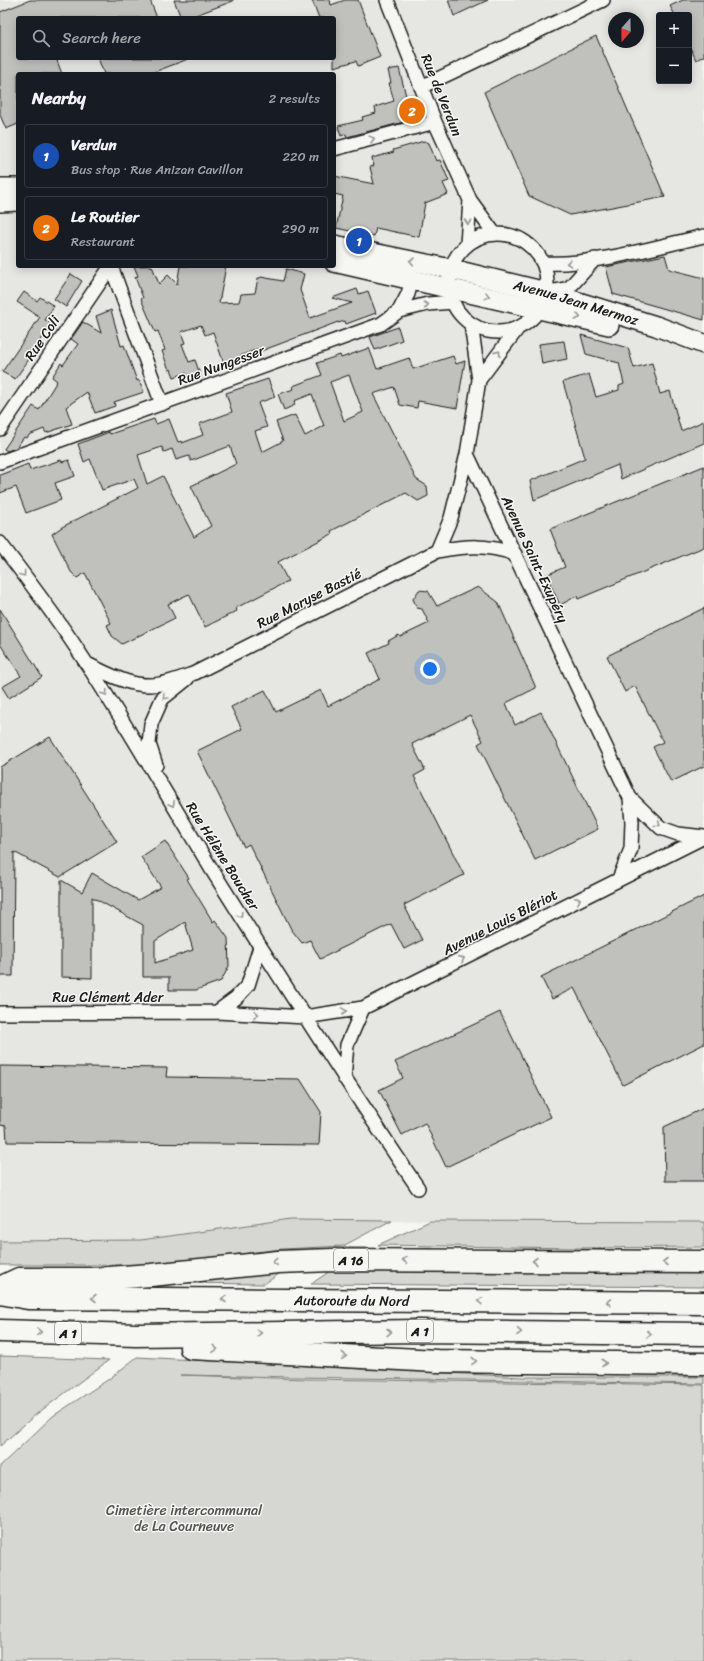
<!DOCTYPE html>
<meta charset="utf-8">
<style>
body{margin:0;font-family:Sriracha,sans-serif;background:#242831;color:#f1f3f6}
.controls{position:absolute;right:12px;top:12px;display:grid;overflow:hidden;border-radius:4px;box-shadow:0 2px 10px #0003}
.controls button{width:36px;height:36px;display:grid;place-items:center;padding:0;border:0;border-bottom:1px solid #363941;background:#171b24;color:#f1f3f6;font:20px sans-serif}
.compass{position:absolute;left:608px;top:12px;width:36px;height:36px;border-radius:50%;background:#171b24;box-shadow:0 2px 10px #0003;rotate:200deg}
.you{position:absolute;left:430px;top:669px;width:14px;height:14px;margin:-10px;border:3px solid #fff;border-radius:50%;background:#1a73e8;box-shadow:0 0 0 6px #1a73e833}
.badge{display:grid;place-items:center;width:26px;height:26px;border-radius:50%;background:#919294;color:#fff;font-size:13px;font-weight:700}
.pin{position:absolute;translate:-50% -50%;border:2px solid #fff;box-shadow:0 1px 4px #0006}
.list{margin:0;padding:0;list-style:none}
h2{display:flex;justify-content:space-between;align-items:center;height:52px;margin:0;padding:0 16px;font-size:17px}
h2 small{font-size:13px;font-weight:400;color:#9ea1a6}
.list li{display:grid;grid-template-columns:26px 1fr auto;gap:12px;align-items:center;box-sizing:border-box;height:64px;margin:0 8px 8px;padding:0 8px;border:1px solid #363941;border-radius:4px}
.list b{display:block;font-size:15px;white-space:nowrap}
.list p{margin:0;font-size:13px;white-space:nowrap;color:#9ea1a6}
.list em{font-size:13px;font-style:normal;color:#9ea1a6}
.icon{flex:none;width:22px;height:22px;fill:none;stroke:currentColor;stroke-width:2;stroke-linecap:round;stroke-linejoin:round}
.map{position:relative;flex:none;width:704px;height:1661px;overflow:hidden}
.search{position:absolute;background:#171b24;box-shadow:0 2px 10px #0003;left:16px;top:16px;width:320px;height:44px;display:flex;align-items:center;gap:10px;box-sizing:border-box;padding:0 14px;border-radius:4px;color:#9ea1a6;font-size:15px}
.panel{position:absolute;background:#171b24;box-shadow:0 2px 10px #0003;left:16px;top:72px;width:320px;height:196px;border-radius:4px}
.map>svg:first-child{display:block}
.built{fill:#e6e6e2;fill-rule:evenodd}
.green{fill:#d6d6d2;stroke:#797977}
.building{fill:#c0c0bd;stroke:#1c1c1c;fill-rule:evenodd}
.lines{fill:none;stroke-linecap:round;stroke-linejoin:round}
.minor-casing{stroke:#1c1c1c;stroke-width:16}
.secondary-casing{stroke:#1c1c1c;stroke-width:22}
.motorway-casing{stroke:#1c1c1c;stroke-width:25}
.minor{stroke:#f6f6f2;stroke-width:13}
.secondary{stroke:#f6f6f2;stroke-width:19}
.motorway{stroke:#f6f6f2;stroke-width:22}
.oneway{stroke:#949492}
.labels{text-anchor:middle;stroke-width:3;stroke-linejoin:round;paint-order:stroke}
.shield{fill:#f6f6f2;stroke:#5d5d5c;stroke-width:1}
.shield-label{font-size:13px;font-weight:bold;fill:#1c1c1c}
.street-label{font-size:14px;fill:#1c1c1c;stroke:#f6f6f2}
.park-label{font-size:14px;fill:#545453;stroke:#f6f6f2}
</style>
<div class="map">
<svg width="704" height="1661" viewBox="0 0 704 1661">
<rect width="100%" height="100%" fill="#f6f6f2"/>
<filter id="ink" filterUnits="userSpaceOnUse"><feTurbulence type="fractalNoise" baseFrequency=".025" numOctaves="2"/><feDisplacementMap in="SourceGraphic" scale="8" xChannelSelector="R" yChannelSelector="G"/><feConvolveMatrix kernelMatrix="1 2 1 2 8 2 1 2 1" color-interpolation-filters="sRGB"/></filter>
<g filter="url(#ink)">
<!-- built -->
<path class="built" d="M0 0H704V1230L461 1221 291 1219 141 1240 0 1241ZM659 15H689V81H659ZM18 18H334V58H18ZM614 18H638V42H614ZM18 74H334V266H18Z"/>
<!-- green -->
<path class="green" d="M291 1219 392 1220 343 1246 282 1249 149 1265H0V1241L141 1240Z
M430 1221 704 1222V1247L576 1248 378 1245Z
M333 1269 704 1272V1287L311 1284Z
M285 1270 264 1284 173 1283Z
M0 1356 109 1360 34 1416 0 1446Z
M137 1357 523 1377H704V1384L180 1375 307 1379 704 1385V1661H0V1466L53 1416 109 1379Z"/>
<!-- building -->
<path class="building" d="M30 0H150L157 18H18V58H56L62 74H18V124L6 129 0 115V12Z
M174 0H233V1L188 18H181Z
M312 0H330L331 5 345 0H358L380 57 358 66 356 61 334 67V18H319Z
M448 0H488L454 16Z
M683 0H704V56L696 60 689 45V15H675L670 6Z
M596 36 665 197 570 215 529 196 484 92Z
M98 58H188V59L149 74H104Z
M399 68 407 100 415 98 421 114 419 118 347 137 346 134 341 136 338 126 363 120 362 117 376 113 375 107 394 101 389 83H391L388 70Z
M424 141 429 143 436 161 440 160 449 181 443 183 448 194 425 203 419 237 376 228 374 236 336 228 343 196 334 194V176L374 184 370 167 374 166 372 158 394 152 393 150Z
M665 255 669 269 704 278V320L613 294 606 267Z
M134 266H152L159 284 168 275 177 284 180 266H226L219 303 239 302 241 294 255 293 258 278H260L261 277 283 281 286 269 304 274 300 290 310 318 352 303 332 298 357 289 359 294 368 291 376 313 346 324 345 321 338 323V322L261 351 260 348 240 356 242 361 225 367 213 332 205 335 201 325 181 332 185 343 182 344 189 362 195 360 201 377 189 381 186 373 174 377 171 369 169 370 162 351 165 350 158 331 155 332 141 299 143 298 135 277 138 276Z
M71 274 82 281 66 307 54 299Z
M24 292 37 301 40 297 54 306 45 320 52 324 38 343 40 344 15 379 2 372 40 317 17 302Z
M111 310 121 346 124 345 137 381 139 380 144 392 114 402 115 406 95 413 87 392 66 407 72 424 46 433 44 429 29 435 27 438 24 437 16 448 7 451 4 449 33 406 39 410 57 381 52 377 61 363 63 365 78 344 71 339 83 322 101 333 96 316Z
M398 327 402 340 375 350 370 337Z
M581 335 628 348 634 368 652 363 660 394 670 391 681 431 704 421V443L621 479 618 465 534 500 530 481 585 458 563 382 589 374 596 397 619 390V386L624 384 619 363 586 354Z
M564 341 567 359 542 364 539 344Z
M369 348 377 369 409 358 413 369 453 356 456 364 465 361 457 408 418 401 417 408 400 405 394 387 373 394 416 479 427 486 428 496 418 501 406 493 331 531 332 534 278 562 288 581 236 608 237 611 205 627 189 594 168 604 175 618 122 644 112 636 107 625 111 623 85 573 77 578 71 572 52 534 62 527 138 488 134 479 102 490 90 459 84 462 78 444 109 432 110 434 154 419 156 424 169 419 178 442 182 441V443L203 435 199 424 232 412 226 393 268 379 275 397 258 403 267 427 255 431 262 452 283 441 276 422 295 415 305 436 324 426 312 394 294 401 295 405 284 410 278 394 294 389 293 386 322 375 317 363 340 355 341 358ZM349 375 363 412 344 421 330 382ZM230 446 236 464 191 486 211 526 194 537 163 476 147 484 138 455 162 447 164 452 172 449 176 460 189 456 191 461Z
M61 460 62 462 69 460 75 476 55 483 61 500 26 513 16 487 0 493V475L28 464 30 470Z
M704 466V547L578 599 577 596 560 605 546 575 565 567 550 529Z
M478 587 498 602 536 688 506 703 515 725 541 712 598 829 535 860 478 744 483 741 470 715 412 744 425 770 414 776 464 875 404 905 422 940 404 949 391 924 320 959 310 940 302 943 291 929 249 844 244 847 197 751 242 729 231 707 265 690 276 712 321 690 328 706 380 679 368 653 389 643 388 641 399 635 400 637 429 623 422 609 417 608 413 599 419 590 428 591 437 606Z
M704 608V766L671 782 653 747 663 742 635 686 625 692 607 656Z
M0 609 42 677 9 698 2 687 21 676 0 644Z
M50 737 117 842 60 877 14 852 13 976H0V767Z
M165 841 189 878 187 879 213 922 215 920 228 938 229 966 221 981 196 990H169V977H143V925L92 897V978L61 977V880L82 892 92 873 138 900 161 887 141 857ZM185 922 193 950 155 963V941Z
M704 896V1044L623 1085 574 988 552 999 541 977Z
M500 1012 551 1117 446 1167 425 1123 402 1135 379 1090 403 1078 395 1062Z
M0 1066 167 1068 166 1077 300 1079 321 1112 319 1145 7 1142 6 1126 0 1125Z
M704 1108V1181H665L664 1127Z"/>
<g class="lines">
<!-- minor casing -->
<g class="minor-casing">
<path id="minor" d="M387 0 435 122 470 200 494 233
M421 87 603 0
M334 149 435 122
M449 283a49 49 0 1 1 98 0a49 49 0 1 1-98 0Z
M467 244 470 200
M543 263C592 266 655 247 704 236
M111 266 162 404
M550 292 569 288 595 259
M399 311 408 294 412 279
M479 380 518 328
M0 429 111 266
M467 454 630 798 632 822 631 849 619 879
M0 462 381 324 399 311 428 304 453 302
M0 543C27 579 55 615 79 652 126 723 168 798 212 870 279 977 347 1083 418 1188
M437 551 451 518 467 454 479 380 471 324
M87 664C110 675 134 689 160 684 172 682 184 677 195 673L437 551C466 546 486 544 515 554
M156 765 149 744 151 724 162 699 187 679
M630 798 661 828 678 834 704 837
M217 1012 236 998 248 985 260 947
M0 1013 217 1012 305 1017 363 1008 704 837
M344 1078 347 1045 363 1008"/>
</g>
<!-- secondary casing -->
<g class="secondary-casing">
<g id="secondary">
<path d="M0 188H18"/>
<path d="M0 202 18 201"/>
<path id="s1" d="M334 245 451 269 546 292 656 326 704 344"/>
<path d="M334 262 609 325"/>
</g>
</g>
<!-- motorway casing -->
<g class="motorway-casing">
<g id="motorway">
<path d="M0 1288 19 1279H94L151 1275 278 1262 332 1260 704 1262"/>
<path id="s2" d="M0 1293 28 1298 704 1303"/>
<path d="M0 1331 136 1335 418 1331 704 1334"/>
<path d="M191 1348 437 1361 704 1364"/>
</g>
</g>
<!-- minor -->
<use href="#minor" class="minor"/>
<!-- secondary -->
<use href="#secondary" class="secondary"/>
<!-- motorway -->
<use href="#motorway" class="motorway"/>
</g>
<!-- one-way arrows -->
<defs><path id="oneway-chevron" d="M-2-3.5L2.5 0L-2 3.5" fill="none" stroke-width="1.6" stroke-linecap="round" stroke-linejoin="round"/></defs>
<g class="oneway">
<use href="#oneway-chevron" transform="translate(372 139) rotate(-15)"/>
<use href="#oneway-chevron" transform="translate(468 222) rotate(93)"/>
<use href="#oneway-chevron" transform="translate(412 261) rotate(-169)"/>
<use href="#oneway-chevron" transform="translate(569 263) rotate(174)"/>
<use href="#oneway-chevron" transform="translate(487 296) rotate(14)"/>
<use href="#oneway-chevron" transform="translate(426 305) rotate(-11)"/>
<use href="#oneway-chevron" transform="translate(578 317) rotate(13)"/>
<use href="#oneway-chevron" transform="translate(498 353) rotate(-55)"/>
<use href="#oneway-chevron" transform="translate(23 574) rotate(54)"/>
<use href="#oneway-chevron" transform="translate(105 693) rotate(58)"/>
<use href="#oneway-chevron" transform="translate(165 697) rotate(135)"/>
<use href="#oneway-chevron" transform="translate(172 804) rotate(63)"/>
<use href="#oneway-chevron" transform="translate(658 824) rotate(39)"/>
<use href="#oneway-chevron" transform="translate(578 900) rotate(-27)"/>
<use href="#oneway-chevron" transform="translate(240 915) rotate(58)"/>
<use href="#oneway-chevron" transform="translate(462 959) rotate(-27)"/>
<use href="#oneway-chevron" transform="translate(344 1011) rotate(-9)"/>
<use href="#oneway-chevron" transform="translate(256 1014) rotate(3)"/>
<use href="#oneway-chevron" transform="translate(405 1260) rotate(-180)"/>
<use href="#oneway-chevron" transform="translate(535 1261) rotate(-180)"/>
<use href="#oneway-chevron" transform="translate(275 1262) rotate(175)"/>
<use href="#oneway-chevron" transform="translate(665 1262) rotate(-180)"/>
<use href="#oneway-chevron" transform="translate(94 1298) rotate(-180)"/>
<use href="#oneway-chevron" transform="translate(224 1299) rotate(-180)"/>
<use href="#oneway-chevron" transform="translate(480 1301) rotate(-179)"/>
<use href="#oneway-chevron" transform="translate(609 1302) rotate(-179)"/>
<use href="#oneway-chevron" transform="translate(39 1332) rotate(2)"/>
<use href="#oneway-chevron" transform="translate(389 1332) rotate(-1)"/>
<use href="#oneway-chevron" transform="translate(519 1332) rotate(1)"/>
<use href="#oneway-chevron" transform="translate(259 1333) rotate(-1)"/>
<use href="#oneway-chevron" transform="translate(649 1334) rotate(1)"/>
<use href="#oneway-chevron" transform="translate(215 1349) rotate(3)"/>
<use href="#oneway-chevron" transform="translate(344 1356) rotate(3)"/>
<use href="#oneway-chevron" transform="translate(474 1361) rotate(1)"/>
<use href="#oneway-chevron" transform="translate(604 1363)"/>
</g>
</g>
<g class="labels">
<!-- shield labels -->
<g class="shield">
<rect x="334" y="1249" width="34" height="22" rx="3"/>
<rect x="407" y="1320" width="26" height="22" rx="3"/>
<rect x="55" y="1322" width="26" height="22" rx="3"/>
</g>
<g class="shield-label">
<text x="351" y="1265">A 16</text>
<text x="420" y="1336">A 1</text>
<text x="68" y="1338">A 1</text>
</g>
<!-- street labels -->
<g class="street-label">
<text transform="translate(442 95) rotate(68)" y="5">Rue de Verdun</text>
<text dy="5" stroke="none"><textPath href="#s1" startOffset="249">Avenue Jean Mermoz</textPath></text>
<text transform="translate(42 338) rotate(-56)" y="5">Rue Coli</text>
<text transform="translate(221 365) rotate(-20)" y="5">Rue Nungesser</text>
<text transform="translate(535 559) rotate(65)" y="5">Avenue Saint-Exupéry</text>
<text transform="translate(309 598) rotate(-27)" y="5">Rue Maryse Bastié</text>
<text transform="translate(223 856) rotate(58)" y="5">Rue Hélène Boucher</text>
<text transform="translate(500 922) rotate(-27)" y="5">Avenue Louis Blériot</text>
<text x="108" y="1002">Rue Clément Ader</text>
<text dy="5" stroke="none"><textPath href="#s2" startOffset="352">Autoroute du Nord</textPath></text>
</g>
<!-- park labels -->
<g class="park-label">
<text x="184" y="1515">Cimetière intercommunal<tspan x="184" dy="16">de La Courneuve</tspan></text>
</g>
</g>
</svg>
<div class="controls">
<button>+</button>
<button>−</button>
</div>
<svg class="compass" viewBox="-18 -18 36 36"><path d="M0-13l5 13h-10z" fill="#e53935"/><path d="M0 13l5-13h-10z" fill="#9ea1a6"/></svg>
<div class="you"></div>
<div class="pin badge" style="left:359px;top:241px;background:#1a4fb4">1</div>
<div class="pin badge" style="left:412px;top:111px;background:#e8710a">2</div>
<div class="search"><svg class="icon" aria-label="search" viewBox="0 0 24 24"><circle cx="10" cy="10" r="6"/><path d="M15 15l6 6"/></svg>Search here</div>
<section class="panel">
<h2>Nearby<small>2 results</small></h2>
<ul class="list">
<li><span class="badge" style="background:#1a4fb4">1</span><div><b>Verdun</b><p>Bus stop · Rue Anizan Cavillon</p></div><em>220 m</em></li>
<li><span class="badge" style="background:#e8710a">2</span><div><b>Le Routier</b><p>Restaurant</p></div><em>290 m</em></li>
</ul>
</section>
</div>
